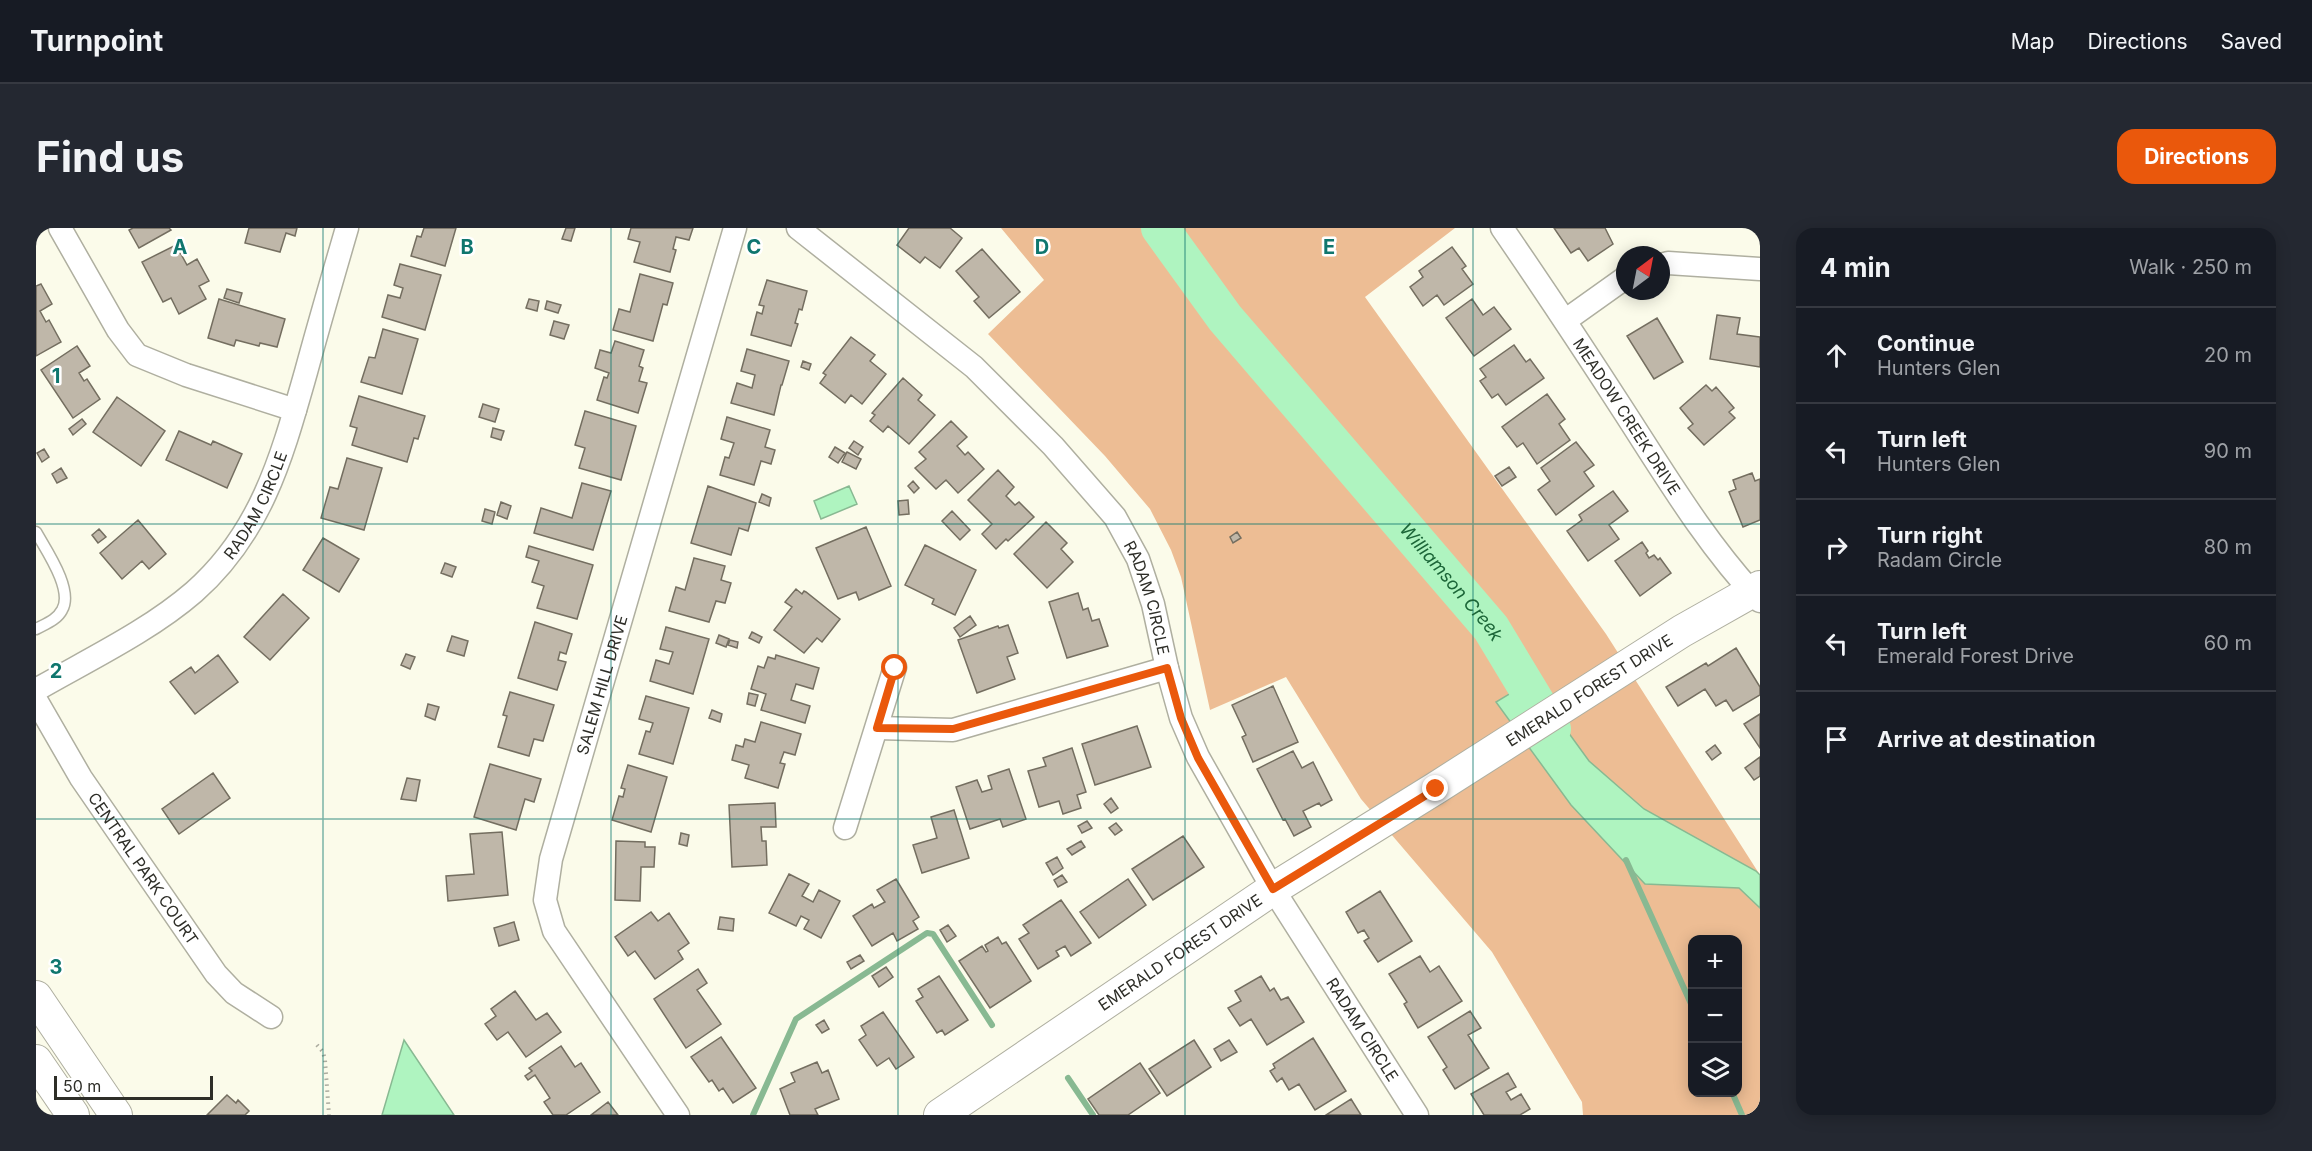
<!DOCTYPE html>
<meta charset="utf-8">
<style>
body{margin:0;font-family:Inter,sans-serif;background:#242831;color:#f1f3f6}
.controls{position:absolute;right:18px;bottom:18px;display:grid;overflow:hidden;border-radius:12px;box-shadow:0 3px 15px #0003}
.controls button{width:54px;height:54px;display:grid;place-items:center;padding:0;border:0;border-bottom:2px solid #363941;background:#171b24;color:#f1f3f6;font:30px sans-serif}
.compass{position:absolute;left:1580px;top:18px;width:54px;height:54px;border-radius:50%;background:#171b24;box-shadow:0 3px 15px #0003;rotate:32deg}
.scale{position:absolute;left:18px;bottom:15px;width:159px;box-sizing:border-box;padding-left:6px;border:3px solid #2e2e28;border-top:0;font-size:16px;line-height:21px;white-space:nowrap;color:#2e2e28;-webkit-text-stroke:4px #fff;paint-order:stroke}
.stop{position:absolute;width:18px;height:18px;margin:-14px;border:4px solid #ea580c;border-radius:50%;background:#fff}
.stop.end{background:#ea580c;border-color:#fff;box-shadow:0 2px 6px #0008}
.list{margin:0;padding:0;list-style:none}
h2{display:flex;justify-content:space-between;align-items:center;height:78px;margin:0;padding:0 24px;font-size:26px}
h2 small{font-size:20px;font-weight:400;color:#9ea1a6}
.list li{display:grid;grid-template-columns:39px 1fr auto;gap:18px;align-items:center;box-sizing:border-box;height:96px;padding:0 24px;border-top:2px solid #363941}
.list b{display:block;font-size:22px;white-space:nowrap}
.list p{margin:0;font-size:20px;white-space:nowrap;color:#9ea1a6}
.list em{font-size:20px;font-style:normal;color:#9ea1a6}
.icon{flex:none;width:33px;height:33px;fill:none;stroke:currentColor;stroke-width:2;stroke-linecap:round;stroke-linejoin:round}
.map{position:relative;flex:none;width:1724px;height:887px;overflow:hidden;border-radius:18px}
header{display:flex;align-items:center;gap:36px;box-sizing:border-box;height:84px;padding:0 30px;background:#171b24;border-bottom:2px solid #363941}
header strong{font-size:28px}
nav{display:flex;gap:33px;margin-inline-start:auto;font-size:21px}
.intro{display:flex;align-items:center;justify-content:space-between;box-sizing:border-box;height:144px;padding:0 36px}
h1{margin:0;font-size:42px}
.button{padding:15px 27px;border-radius:18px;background:#ea580c;color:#fff;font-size:21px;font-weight:700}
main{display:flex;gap:36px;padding:0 36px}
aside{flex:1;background:#171b24;border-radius:18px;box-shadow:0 3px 15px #0003}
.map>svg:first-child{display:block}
.green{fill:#edbd94;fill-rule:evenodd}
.water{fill:#aff4c0;stroke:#88b992;stroke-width:1.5}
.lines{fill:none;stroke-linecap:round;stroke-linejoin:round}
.stream{stroke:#88b992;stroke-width:6}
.river{stroke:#aff4c0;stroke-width:38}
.building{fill:#bfb7a9;stroke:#746e60;stroke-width:1.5}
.lane-casing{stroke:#afafa0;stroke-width:13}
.street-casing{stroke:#afafa0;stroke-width:25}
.secondary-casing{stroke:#afafa0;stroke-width:34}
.path{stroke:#acac9f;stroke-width:4;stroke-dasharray:1.5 4.5;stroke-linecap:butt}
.lane{stroke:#fff;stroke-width:10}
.street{stroke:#fff;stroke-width:22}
.secondary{stroke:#fff;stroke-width:32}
.route{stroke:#ea580c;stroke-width:8}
.grid{fill:none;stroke:#0f766e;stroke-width:1.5;stroke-opacity:0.55}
.labels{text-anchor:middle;stroke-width:5;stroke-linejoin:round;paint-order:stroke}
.street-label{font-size:16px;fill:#2e2e28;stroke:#fff}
.water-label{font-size:18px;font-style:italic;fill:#1c6638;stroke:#fff}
.grid-label{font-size:20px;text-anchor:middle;font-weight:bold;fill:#0f766e;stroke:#fff;stroke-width:5;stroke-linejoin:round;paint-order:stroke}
</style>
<header>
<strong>Turnpoint</strong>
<nav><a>Map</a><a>Directions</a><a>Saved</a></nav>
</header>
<div class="intro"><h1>Find us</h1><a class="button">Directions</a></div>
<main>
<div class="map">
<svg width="1724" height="887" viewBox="0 0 1724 887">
<rect width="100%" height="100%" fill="#fbfbea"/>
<!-- green -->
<path class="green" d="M965 0H1419L1329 69 1570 406 1724 647V887H1547L1546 874 1456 724 1325 571 1250 449 1174 482 1145 349 1135 322 1114 281 1069 228 952 106 1008 52ZM1656 712H1702V864H1656Z"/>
<!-- water -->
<path class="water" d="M813 258 821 276 785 291 778 273Z
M1495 453 1553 533 1608 581 1720 643 1724 647V680L1703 660 1609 656 1535 577 1460 474Z
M368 812 418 887H346Z"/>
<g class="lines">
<!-- stream -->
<path class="stream" d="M1590 632 1656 778
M1032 850 1057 887
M1696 864 1706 887
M717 887 760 791 891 705 897 706 956 797"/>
<!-- river -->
<path class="river" id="s1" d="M1124 0 1189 90 1455 400 1516 501"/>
</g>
<!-- building -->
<path class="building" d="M133 0 135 2 103 20 93 2 97 0Z
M213 0H261L259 8 250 5 244 24 209 15Z
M388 0H420L409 38 375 28 381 8 385 9Z
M530 0H539L535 13 526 11Z
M595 0H657L653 12 640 9 637 21 640 22 634 44 598 34 604 14 592 11Z
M873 0H914L926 10 904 40 889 29 884 35 861 17Z
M1518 0H1569L1577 16 1552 33 1543 20 1535 25Z
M140 17 151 37 161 31 173 53 163 58 170 71 143 86 135 70 127 74 106 34Z
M1416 19 1430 38 1426 41 1437 56 1408 77 1401 67 1387 78 1374 59 1387 49 1383 43Z
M946 21 984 64 953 90 938 73 943 69 920 43Z
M364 36 405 47 389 102 346 89 352 67 364 70 367 60 358 57Z
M604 46 637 55 631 77 627 76 617 113 577 102 583 81 594 84Z
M731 52 771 63 766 82 763 81 759 95 762 96 755 118 715 107 721 84 726 86 728 78 723 77Z
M5 56 16 76 4 83 10 94 13 92 25 114 0 128V58Z
M191 61 206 65 203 75 188 70Z
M183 71 249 91 241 119 224 115 223 118 200 112 198 118 172 110Z
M493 71 503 73 501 83 490 80Z
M1436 71 1447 87 1458 79 1475 101 1438 128 1410 90Z
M511 73 525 77 522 85 509 81Z
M1681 87 1704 90 1701 106 1724 109V139L1674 131Z
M1621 90 1647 134 1618 151 1591 108Z
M518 93 533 97 528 111 514 107Z
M347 101 382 111 366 166 325 154 333 129 339 130Z
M815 109 839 127 834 133 850 146 826 176 815 167 809 175 784 155 790 147 787 145Z
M579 113 608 122 603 138 607 140 603 153 611 155 602 185 561 172 568 149 571 150 573 145 559 140 564 122 575 125Z
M1478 117 1490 134 1494 131 1508 150 1470 177 1462 166 1456 170 1444 153 1450 149 1444 141Z
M41 118 54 138 43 145 48 153 51 151 64 171 37 190 5 142Z
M711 121 753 133 746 157H745L738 187 695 175 701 155 716 160 719 147 705 143Z
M767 133 775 136 773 142 765 139Z
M867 150 886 167 882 172 899 187 873 216 852 198 847 204 834 193 839 187 836 185Z
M1670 157 1676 163 1680 159 1698 180 1693 184 1699 190 1668 217 1652 200 1657 196 1644 180Z
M1511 166 1529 191 1523 196 1534 212 1501 236 1487 215 1481 219 1466 199Z
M323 168 389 188 382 211 378 210 371 234 316 217 321 200 314 198Z
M81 169 129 203 105 238 57 204Z
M447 176 463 181 459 194 443 189Z
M549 183 600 198 585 252 543 240 549 220 539 217Z
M691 189 734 202 729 219 739 222 735 236 725 233 718 257 684 247 689 229 693 230 698 215 685 211Z
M46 191 50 196 37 207 33 201Z
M915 193 931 209 921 218 929 227 932 224 948 241 922 265 910 252 900 261 879 240 890 231 883 224Z
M457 200 468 203 465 212 455 209Z
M143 203 175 217 177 213 206 226 191 260 130 232Z
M818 213 827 219 822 227 813 220Z
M1540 214 1558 237 1548 244 1558 258 1520 287 1502 262 1514 253 1505 240Z
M799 219 809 225 802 235 793 229Z
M8 221 13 229 6 234 1 225Z
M811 224 825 231 820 241 806 234Z
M311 230 346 240 328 302 285 290 294 259 302 261Z
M1473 239 1480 249 1466 258 1459 248Z
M25 240 31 250 21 255 16 246Z
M962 242 978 259 970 268 979 277 983 274 998 289 972 313 970 311 960 321 946 306 956 296 932 272Z
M1716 245 1719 253 1724 251V292L1707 299 1693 264 1700 261 1697 252Z
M877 253 883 260 878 265 872 258Z
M546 255 575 263 557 322 498 305 505 280 536 290Z
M672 258 720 275 712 303 703 300 695 327 655 315Z
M1577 263 1592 283 1573 297 1583 311 1552 333 1531 303 1546 292 1543 287Z
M726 266 735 270 733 278 723 274Z
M872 272 873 286 863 287 862 273Z
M465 274 475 278 471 291 461 287Z
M449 281 459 284 456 296 446 293Z
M916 283 934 302 924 312 906 293Z
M102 292 130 326 113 341 106 333 86 351 64 325Z
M1010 294 1031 315 1025 321 1037 334 1011 360 978 326Z
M830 299 855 358 823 372 820 364 802 371 780 320Z
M63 301 70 309 62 315 56 307Z
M1201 304 1205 310 1197 315 1194 309Z
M287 310 323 331 303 364 267 342Z
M1606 314 1612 323 1610 325 1613 330 1618 327 1622 332 1624 330 1635 345 1604 368 1579 333Z
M889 317 940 342 919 387 896 376 898 371 869 357Z
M493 318 557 337 541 391 501 380 508 358 496 354 503 333 490 329Z
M658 330 689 338 685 352 695 355 689 375 680 373 673 394 633 383 640 359 649 362Z
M409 335 420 339 416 349 405 345Z
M760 361 766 366 768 363 770 364 804 391 786 414 781 410 768 425 738 402 756 379 749 374Z
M1042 365 1047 382 1052 380 1056 393 1063 391 1072 418 1031 430 1013 374Z
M247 366 273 390 234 432 208 409Z
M934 388 940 397 924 409 918 400Z
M499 394 536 406 530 426 524 424 522 432 530 434 521 462 482 450Z
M972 397 982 425 971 429 979 451 941 465 922 412 962 398 963 400Z
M630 399 673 411 657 466 614 453 620 432 633 436 637 424 624 421Z
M716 404 726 409 723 415 713 410Z
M683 407 693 411 690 419 680 415Z
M416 408 432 413 428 428 411 423Z
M694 412 702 414 701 420 692 417Z
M1700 420 1724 459V467L1697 483 1690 472 1680 478 1669 461 1642 478 1630 459 1670 435 1672 438Z
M370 426 379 429 374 441 365 437Z
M182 427 202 454 159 486 134 454 155 439 159 445Z
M740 427 783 440 777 461 760 456 755 472 774 478 769 495 725 482 730 466 715 461 722 438 728 440 732 429 739 431Z
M1237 458 1262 514 1217 534 1206 509 1210 507 1196 477Z
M474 464 518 477 507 513 498 511 493 528 462 519 471 488 467 487Z
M713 465 722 467 719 478 711 476Z
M610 468 653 480 637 536 603 526 610 503 614 504 617 495 603 491Z
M392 476 403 479 399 492 389 488Z
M676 482 686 486 684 494 673 490Z
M1724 486V520L1708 496Z
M725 494 765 506 759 527 748 524 744 535 749 536 742 560 709 550 713 537 696 532 700 517 707 519 709 511 719 514Z
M1101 498 1115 539 1059 557 1046 516Z
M1679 517 1685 525 1676 532 1670 524Z
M1036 520 1050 564 1041 567 1045 580 1027 586 1023 573 1003 579 992 543 1010 538 1007 530Z
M1257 523 1266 540 1277 534 1296 572 1285 578 1283 575 1267 583 1275 599 1258 608 1249 591 1247 592 1221 541Z
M1724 529V548L1718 552 1709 540Z
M454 536 505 551 498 574 489 571 480 602 438 589Z
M592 537 631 549 615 604 576 592 583 568 587 569 589 561 585 560Z
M973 541 990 591 967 599 964 591 934 601 920 559 941 552 946 564 956 561 952 548Z
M177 545 194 570 143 606 126 581Z
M371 550 384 552 380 573 365 571Z
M1075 570 1082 580 1075 585 1068 576Z
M739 575 740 599H725L726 613H730L731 637 696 639 693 577Z
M918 582 933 630 886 645 877 617 901 610 895 589Z
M1051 593 1056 600 1046 605 1042 598Z
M1080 595 1086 602 1079 607 1073 600Z
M466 604 472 667 412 673 410 648 438 646 434 606Z
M645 605 653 607 651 618 643 616Z
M1147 608 1168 639 1117 672 1096 641Z
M580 613 609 614V619H619L618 639H605L604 673 579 672Z
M1045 613 1049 619 1036 627 1031 621Z
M1021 629 1027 640 1017 647 1010 635Z
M753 646 773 656 766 668 777 674 783 662 804 673 785 710 768 701 773 692 765 688 760 698 733 685Z
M1026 647 1031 654 1022 659 1018 652Z
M860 651 883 689 877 693 882 701 861 713 857 705 836 718 817 688 836 676 838 680 849 674 841 662Z
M1092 651 1110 677 1063 710 1044 684Z
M1344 663 1376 713 1342 734 1328 713 1333 710 1328 702 1322 705 1310 684Z
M1025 672 1055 715 1035 728 1029 718 1020 723 1023 728 1002 741 983 711 993 705 987 697Z
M615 684 622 693 633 685 653 715 642 723 647 731 619 751 599 723 592 728 579 709Z
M684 689 698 691 697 703 682 701Z
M478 694 483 712 463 718 458 700Z
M912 697 920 708 911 714 904 702Z
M962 709 966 716 970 714 995 753 954 780 923 733 946 718 950 724 952 723 949 717Z
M824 727 828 733 815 741 811 734Z
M1384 728 1394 744 1403 738 1426 773 1382 800 1368 776 1371 774 1353 746Z
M850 739 857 749 843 759 836 748Z
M662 741 671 755 661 762 685 796 650 820 618 771Z
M903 748 932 792 909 807 906 802 901 805 880 773 887 769 882 761Z
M1225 748 1234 763 1238 760 1245 772 1252 769 1268 794 1231 817 1215 791 1204 798 1192 780 1205 773 1199 763Z
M479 763 500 792 511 785 525 804 490 829 472 804 461 812 449 796 460 788 455 781Z
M1434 783 1445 800 1432 807 1453 840 1419 861 1407 842 1411 839 1392 809Z
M847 784 878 829 860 841 853 830 841 838 823 812 830 807 825 798Z
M788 792 793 801 786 805 780 797Z
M685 809 720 860 697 875 687 860 683 863 676 852 673 854 655 829Z
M1277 810 1310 863 1279 882 1263 856 1253 862 1246 850 1241 854 1234 843 1239 840 1237 836Z
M1158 812 1175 839 1131 868 1113 841Z
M1193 812 1201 824 1185 833 1178 821Z
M525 818 539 839 545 835 564 864 530 887H517L508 874 514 870 499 847 492 852 489 848 496 843 493 840Z
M781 834 786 845 792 842 803 871 779 881 782 887H754L744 861 759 854 755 845Z
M1104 835 1124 865 1092 887H1063L1052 871Z
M1472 845 1480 859 1470 864 1475 872 1485 866 1494 881 1484 887H1448L1435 866Z
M191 867 200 875 202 872 213 883 209 887H171Z
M1315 871 1325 887H1290Z
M572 874 582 887H555Z"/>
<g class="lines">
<!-- lane casing -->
<g class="lane-casing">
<path id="lane" d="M0 304C10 322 38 362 26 382 21 392 9 396 0 401"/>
</g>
<!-- street casing -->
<g class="street-casing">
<g id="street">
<path d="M24 0 82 102 101 127 150 147 259 182"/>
<path id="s2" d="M762 0 938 139 1017 218 1079 289 1102 331 1117 376 1131 440 1145 490 1162 529 1237 661 1381 887"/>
<path id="s3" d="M1466 0C1508 61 1549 123 1589 185 1631 250 1671 317 1724 373"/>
<path d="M1625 37 1632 35 1724 41"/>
<path d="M1530 92 1589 50"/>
<path id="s4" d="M0 462C52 432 113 403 158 364 226 304 246 228 270 144 283 96 297 48 311 0"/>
<path id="s5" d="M0 472 45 550 180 746 198 765 235 789"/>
<path d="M841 500 917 502 1131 440"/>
<path d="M809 600 859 439"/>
<path id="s6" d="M642 887 518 703 509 672 515 631 699 0"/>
</g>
</g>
<!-- secondary casing -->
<g class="secondary-casing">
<g id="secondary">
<path d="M0 769 80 887"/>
<path d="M0 833 37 887"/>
<path id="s7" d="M904 887 1237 661 1400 560 1646 403 1724 359"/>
</g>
</g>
<!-- path -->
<path class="path" d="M281 817 287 824 289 832 293 887"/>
<!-- lane -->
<use href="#lane" class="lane"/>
<!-- street -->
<use href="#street" class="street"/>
<!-- secondary -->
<use href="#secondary" class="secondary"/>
</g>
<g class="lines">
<!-- route -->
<path class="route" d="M859 440 841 500 917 501 1131 440 1145 490 1162 530 1237 661 1400 561"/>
</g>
<!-- grid -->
<path class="grid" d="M287 0V887M575 0V887M862 0V887M1149 0V887M1437 0V887M0 296H1724M0 591H1724"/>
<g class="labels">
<!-- street labels -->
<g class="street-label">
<text dy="6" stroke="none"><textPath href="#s3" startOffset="226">MEADOW CREEK DRIVE</textPath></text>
<text dy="6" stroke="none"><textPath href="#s4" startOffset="294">RADAM CIRCLE</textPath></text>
<text dy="6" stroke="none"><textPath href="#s2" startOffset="518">RADAM CIRCLE</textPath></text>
<text dy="6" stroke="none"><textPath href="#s6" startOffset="477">SALEM HILL DRIVE</textPath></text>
<text dy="6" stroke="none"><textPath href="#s7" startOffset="776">EMERALD FOREST DRIVE</textPath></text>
<text dy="6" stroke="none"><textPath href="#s5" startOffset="200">CENTRAL PARK COURT</textPath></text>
<text dy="6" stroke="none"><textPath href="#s7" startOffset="290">EMERALD FOREST DRIVE</textPath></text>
<text dy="6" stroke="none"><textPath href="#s2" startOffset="1004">RADAM CIRCLE</textPath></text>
</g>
<!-- water labels -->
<g class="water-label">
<text dy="6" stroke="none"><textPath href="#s1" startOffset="459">Williamson Creek</textPath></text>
</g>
</g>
<g class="grid-label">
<text x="144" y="26">A</text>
<text x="431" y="26">B</text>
<text x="718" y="26">C</text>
<text x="1006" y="26">D</text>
<text x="1293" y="26">E</text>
<text x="20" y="155">1</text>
<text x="20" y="450">2</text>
<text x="20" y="746">3</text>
</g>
</svg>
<div class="controls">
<button>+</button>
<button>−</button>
<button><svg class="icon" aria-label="layers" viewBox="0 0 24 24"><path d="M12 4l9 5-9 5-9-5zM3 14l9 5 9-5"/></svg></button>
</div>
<svg class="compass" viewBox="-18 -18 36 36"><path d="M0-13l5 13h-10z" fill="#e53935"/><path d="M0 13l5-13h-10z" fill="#9ea1a6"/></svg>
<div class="scale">50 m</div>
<div class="stop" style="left:859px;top:440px"></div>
<div class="stop end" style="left:1400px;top:561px"></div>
</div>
<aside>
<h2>4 min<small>Walk · 250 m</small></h2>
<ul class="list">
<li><svg class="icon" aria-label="ahead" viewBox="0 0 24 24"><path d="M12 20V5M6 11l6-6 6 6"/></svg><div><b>Continue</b><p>Hunters Glen</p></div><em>20 m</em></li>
<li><svg class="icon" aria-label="left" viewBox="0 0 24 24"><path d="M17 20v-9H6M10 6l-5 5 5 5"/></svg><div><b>Turn left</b><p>Hunters Glen</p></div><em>90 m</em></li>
<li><svg class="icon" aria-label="right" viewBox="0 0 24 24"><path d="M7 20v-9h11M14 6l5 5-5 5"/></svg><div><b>Turn right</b><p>Radam Circle</p></div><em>80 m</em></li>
<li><svg class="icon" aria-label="left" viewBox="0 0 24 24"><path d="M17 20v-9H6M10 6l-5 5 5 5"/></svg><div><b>Turn left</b><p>Emerald Forest Drive</p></div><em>60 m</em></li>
<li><svg class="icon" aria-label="arrive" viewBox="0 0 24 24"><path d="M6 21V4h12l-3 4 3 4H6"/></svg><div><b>Arrive at destination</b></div></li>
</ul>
</aside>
</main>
